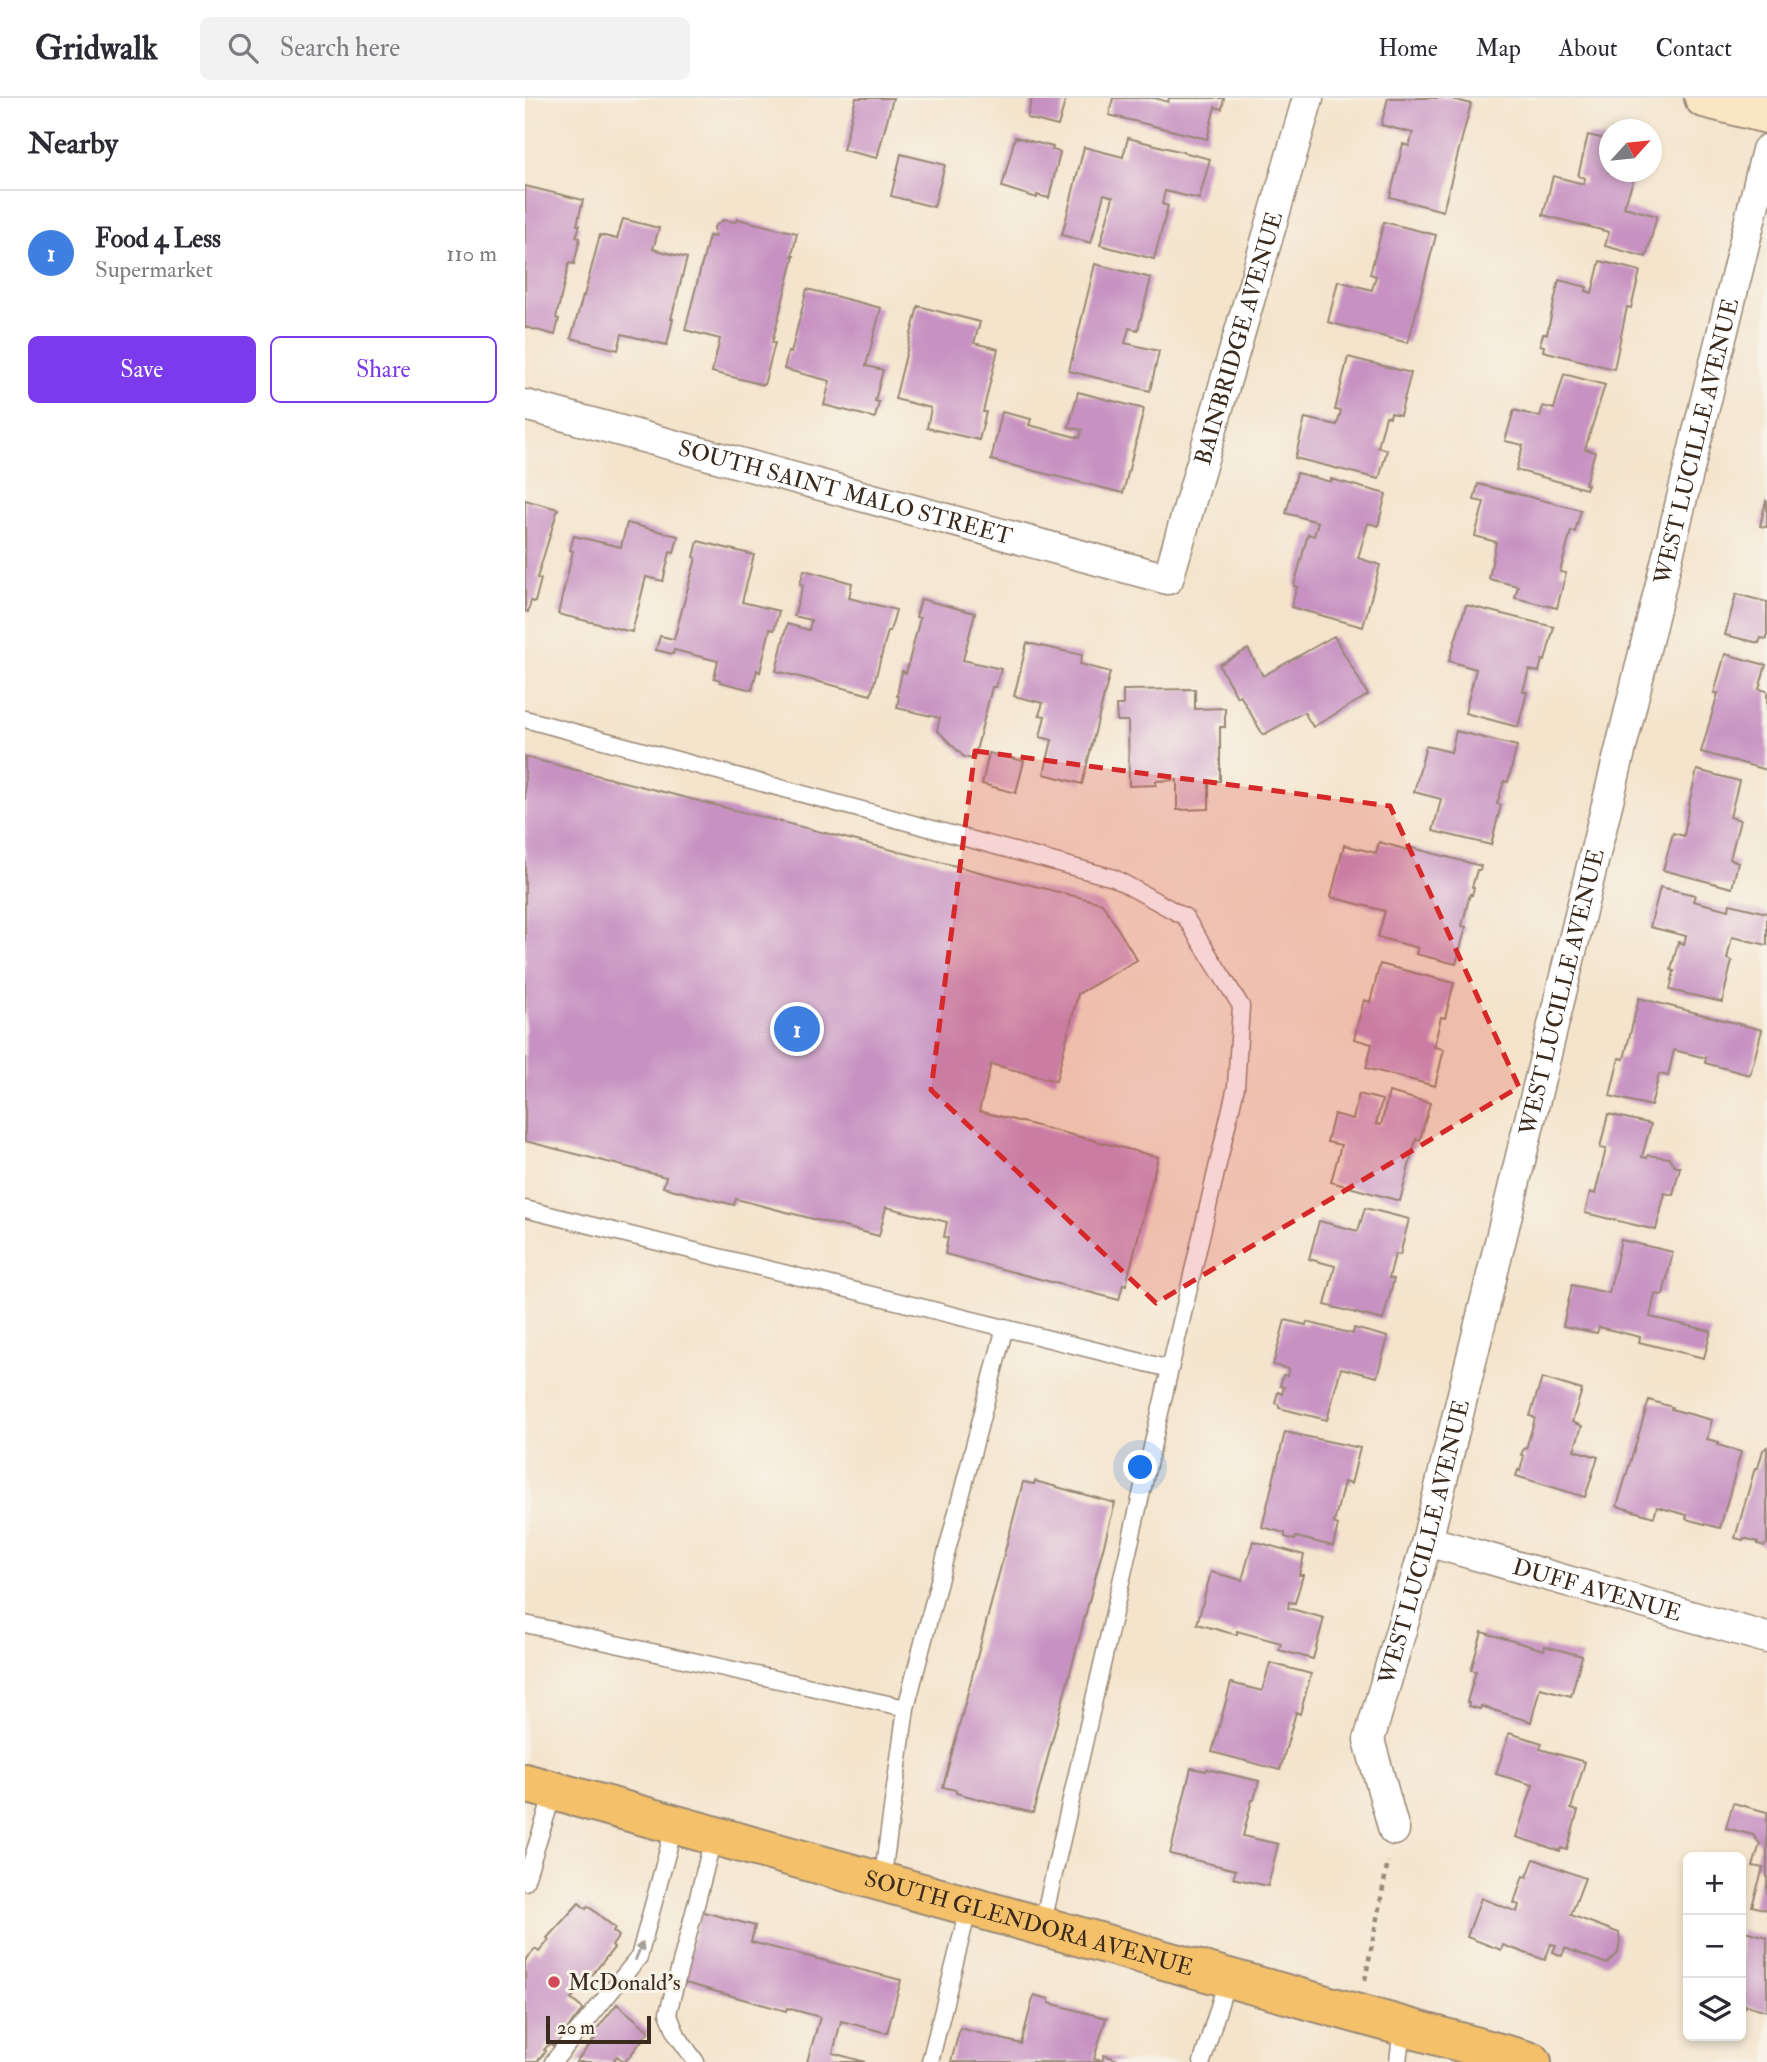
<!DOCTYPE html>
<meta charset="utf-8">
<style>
body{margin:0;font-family:"IM FELL Double Pica",serif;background:#f2f2f3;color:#2b2b33}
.controls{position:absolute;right:21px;bottom:21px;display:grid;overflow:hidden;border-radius:10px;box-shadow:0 4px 10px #0003}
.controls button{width:63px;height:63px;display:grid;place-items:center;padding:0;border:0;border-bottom:2px solid #e1e1e2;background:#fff;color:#2b2b33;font:35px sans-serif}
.compass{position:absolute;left:1074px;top:21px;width:63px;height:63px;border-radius:50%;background:#fff;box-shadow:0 4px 10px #0003;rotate:63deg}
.scale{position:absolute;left:21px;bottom:18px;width:105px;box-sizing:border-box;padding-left:7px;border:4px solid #3b2a1e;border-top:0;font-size:19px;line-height:24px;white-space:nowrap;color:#3b2a1e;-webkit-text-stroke:5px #f7f3e8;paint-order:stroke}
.you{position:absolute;left:616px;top:1370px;width:24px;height:24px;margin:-18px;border:5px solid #fff;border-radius:50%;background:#1a73e8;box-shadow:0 0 0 10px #1a73e833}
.badge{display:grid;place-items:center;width:46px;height:46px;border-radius:50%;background:#7c3aed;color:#fff;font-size:23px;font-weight:700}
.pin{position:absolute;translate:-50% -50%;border:4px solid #fff;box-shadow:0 2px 7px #0006}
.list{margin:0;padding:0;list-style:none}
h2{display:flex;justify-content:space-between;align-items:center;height:91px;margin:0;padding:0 28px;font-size:30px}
h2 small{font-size:23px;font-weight:400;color:#7c7c81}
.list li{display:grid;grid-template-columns:46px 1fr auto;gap:21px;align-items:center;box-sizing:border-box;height:126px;padding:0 28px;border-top:2px solid #e1e1e2}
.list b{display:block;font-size:26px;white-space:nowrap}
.list p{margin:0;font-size:23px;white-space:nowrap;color:#7c7c81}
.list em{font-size:23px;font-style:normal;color:#7c7c81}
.actions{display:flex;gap:14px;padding:21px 28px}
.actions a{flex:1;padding:16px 0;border:2px solid #7c3aed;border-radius:10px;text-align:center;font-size:24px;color:#7c3aed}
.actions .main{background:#7c3aed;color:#fff}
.icon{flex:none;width:38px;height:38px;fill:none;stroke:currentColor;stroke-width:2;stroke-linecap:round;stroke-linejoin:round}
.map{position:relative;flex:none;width:1242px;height:1964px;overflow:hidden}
header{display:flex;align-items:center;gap:42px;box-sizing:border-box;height:98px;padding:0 35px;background:#fff;border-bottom:2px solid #e1e1e2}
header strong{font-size:33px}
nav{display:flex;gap:38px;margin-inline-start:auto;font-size:24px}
.search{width:490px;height:63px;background:#f2f2f3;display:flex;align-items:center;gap:18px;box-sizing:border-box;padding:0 24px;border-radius:10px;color:#7c7c81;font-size:26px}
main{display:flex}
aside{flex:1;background:#fff}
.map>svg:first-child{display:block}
.building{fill:#c792c2}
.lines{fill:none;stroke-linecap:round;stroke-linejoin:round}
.lane-casing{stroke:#988775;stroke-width:19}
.street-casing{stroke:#988775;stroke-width:33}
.secondary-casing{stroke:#988775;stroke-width:42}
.primary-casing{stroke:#988775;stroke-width:42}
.path{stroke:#988775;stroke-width:4.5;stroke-dasharray:5 5;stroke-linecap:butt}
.lane{stroke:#fff;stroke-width:16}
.street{stroke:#fff;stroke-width:30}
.secondary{stroke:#fbe6c3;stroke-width:38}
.primary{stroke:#f4c16a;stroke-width:38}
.oneway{fill:#a79f9a}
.marked{fill:#d62828;fill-opacity:0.2;stroke:#d62828;stroke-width:5;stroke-dasharray:14 9;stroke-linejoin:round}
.poi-dot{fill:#d1495b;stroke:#f7f3e8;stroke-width:2.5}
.labels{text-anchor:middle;stroke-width:6;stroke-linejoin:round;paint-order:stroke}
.street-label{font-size:23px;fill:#3b2a1e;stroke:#f7f3e8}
.poi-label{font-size:23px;fill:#3b2a1e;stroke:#f7f3e8;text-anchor:start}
</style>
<header>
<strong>Gridwalk</strong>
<div class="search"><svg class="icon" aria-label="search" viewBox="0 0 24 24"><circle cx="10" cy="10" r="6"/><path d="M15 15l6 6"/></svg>Search here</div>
<nav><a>Home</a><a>Map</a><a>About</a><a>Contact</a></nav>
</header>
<main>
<aside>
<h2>Nearby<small></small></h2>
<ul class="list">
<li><span class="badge" style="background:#3f7fe0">1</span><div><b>Food 4 Less</b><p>Supermarket</p></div><em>110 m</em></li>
</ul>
<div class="actions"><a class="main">Save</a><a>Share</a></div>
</aside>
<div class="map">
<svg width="1242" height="1964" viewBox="0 0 1242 1964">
<rect width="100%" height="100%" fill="#f7f3e8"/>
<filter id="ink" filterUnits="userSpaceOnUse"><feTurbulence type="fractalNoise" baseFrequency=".0143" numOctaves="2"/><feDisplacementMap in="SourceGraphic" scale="14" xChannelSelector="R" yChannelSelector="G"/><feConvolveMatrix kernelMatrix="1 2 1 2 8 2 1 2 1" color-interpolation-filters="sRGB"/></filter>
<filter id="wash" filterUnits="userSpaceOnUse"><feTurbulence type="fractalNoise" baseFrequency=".00686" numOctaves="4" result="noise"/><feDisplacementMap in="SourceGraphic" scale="28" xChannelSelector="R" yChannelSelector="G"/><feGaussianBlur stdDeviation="1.57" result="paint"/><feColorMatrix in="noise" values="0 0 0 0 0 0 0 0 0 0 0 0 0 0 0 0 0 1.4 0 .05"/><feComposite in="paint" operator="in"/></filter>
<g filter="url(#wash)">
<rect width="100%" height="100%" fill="#f4e4cc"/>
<g id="blocks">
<!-- building -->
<path class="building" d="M331 0H368L352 60 318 52Z
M507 0H541L533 28 502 20Z
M588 0H630L643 4 644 0H699L697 11 690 9 682 41 584 17Z
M863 0H924L946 6 918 113 865 99 878 46 884 48 888 35 856 27Z
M1063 37 1084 42V74H1111L1099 109 1132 118 1121 159 1080 148 1084 134 1018 117 1028 78 1059 86 1060 80 1053 78Z
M490 39 528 49 527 52 535 54 524 100 512 97V100L477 89Z
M603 40 685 61 674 101 640 93 637 106 643 108 629 161 575 147 588 99 579 96 566 145 537 137 559 49 598 59Z
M376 56 420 67 409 109 366 98Z
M0 88 58 102 52 127H55L51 139 55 140 49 166 44 165 31 220 34 221 30 237 0 229Z
M98 121 134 130 128 151 162 160 146 221H148L142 247 97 236 93 252 46 240 58 198H59L75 137 92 141Z
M212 121 272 135 267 158H269L247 245H250L239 287 187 274 195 241 160 232 184 138 190 139 189 129 198 122 211 124Z
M859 124 911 137 883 245 803 224 813 183 847 192 851 178 845 176Z
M1075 163 1115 173 1106 210 1102 209 1089 271 1018 253 1019 248 1015 247 1018 236H1022L1034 182 1062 189 1061 193 1067 195Z
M570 166 626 180 613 232 604 230 600 245 634 253 625 293 544 273Z
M282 191 356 210 341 268 358 272 350 303 354 304 350 320 299 307 305 283 259 271 263 254 266 255Z
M393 208 455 224 449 245 473 251 458 314H461L454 342 402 330 406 310 370 301Z
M823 259 886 275 875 317 866 315 865 319 861 318 853 349 862 352 854 381 770 360 780 320 812 327 816 313 810 312Z
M1039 276 1080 287 1060 351 1070 354 1060 386H1063L1061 391 991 372 998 347 980 343 989 312 1015 319 1018 308 1029 311Z
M553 294 619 311 598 395 466 362 477 314 506 321 504 327 555 340 557 332 544 329Z
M772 375 806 384V381L861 396 853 428 843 425 833 460 855 467 838 529 766 509 772 489 769 488 783 436 789 438 793 424 761 415Z
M953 386 1056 412 1050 434 1046 433 1035 474 1041 475 1032 510 990 500 993 488 964 481 971 444 950 438 959 404 949 402Z
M0 402 33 411 12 480 16 481 10 504 6 503 3 514 0 513Z
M1241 403 1242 404V429L1235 428Z
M102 425 153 438 149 455 145 454 138 483 121 479 107 534 33 516 48 453 45 452 49 438 96 449Z
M173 443 229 457 217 504 254 513 249 532 245 531 235 574 232 572 227 592 195 584V582L189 580 193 563 149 552 148 556 131 552 135 538 149 541 171 460 169 459Z
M279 472 327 485 324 500 371 512 365 533H363L346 597 251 573 262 526 284 532 286 522 269 518 278 487 275 486Z
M1211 496 1242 504V541L1236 540 1234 545 1200 537Z
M396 501 450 515 438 562 476 571 471 589H467L449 661 439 659 412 632 415 620 372 610 374 598H372L377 573 381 575 395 520 391 519Z
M941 507 1029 529 1020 563 1017 562 1014 574 1004 572 998 593 1002 594 993 629 940 615 951 571 924 563Z
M809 538 843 597 788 629 779 614 738 637 715 597 712 599 694 567 723 551 738 578Z
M502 545 557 557 555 566 585 574 557 686 519 676 527 642 515 639 520 618 514 617 518 605 489 598Z
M1200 556 1241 567 1234 591 1242 593V672L1176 654 1193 595H1189Z
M670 591V611L700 610V629H695V683H684V711L652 712V682L631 683V687L604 688 603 623H592L591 607H598V592Z
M931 633 992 648 983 684 979 683 972 706 976 707 966 747 908 733 916 701 889 694 901 648 926 654Z
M464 655 499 663 491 695 457 686Z
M0 659 577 805 612 862 553 896 531 983 466 966 454 1013 633 1059 601 1187 598 1186 594 1202 420 1156 423 1140 419 1139 422 1124 361 1109 354 1138 211 1101 209 1107 138 1089 141 1079 0 1043Z
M1172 672 1214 683 1205 719 1215 722 1205 761 1213 764 1207 790 1138 772 1148 735 1159 738 1164 706Z
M854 744 883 752 884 749 956 768 955 772H952L947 789 949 790 947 797 945 796 937 828 941 829 931 866 891 856 893 850 853 839 860 813 806 799 819 747 851 755Z
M1135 789 1170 797 1168 803 1204 812 1205 806 1242 815V847L1207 839 1202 861 1207 863 1197 904 1145 892 1149 873 1146 872 1153 844 1159 846 1161 838 1125 829Z
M855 866 929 885 920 920 916 919 909 949 919 951 910 988 841 970 847 946 829 941 839 902 845 904Z
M1114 900 1237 932 1225 977 1180 965 1181 960 1149 952 1143 978 1134 976 1126 1008 1085 998 1094 960 1099 961Z
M864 994 905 1005 895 1042 891 1041 875 1103 806 1084 816 1047 802 1044 809 1016 828 1021 834 996 857 1002 851 1026 856 1027Z
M1083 1016 1126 1026 1117 1059 1122 1060 1123 1057 1144 1060 1151 1069H1155L1148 1097 1140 1095 1131 1132 1060 1115 1065 1094 1070 1096 1081 1051 1075 1050Z
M840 1110 884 1121 875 1157 870 1156 864 1180 869 1181 858 1222 800 1207 810 1168 784 1161 794 1123 833 1133Z
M1096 1142 1148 1154 1138 1197 1130 1196 1125 1219 1186 1233 1179 1260 1114 1244 1115 1239 1074 1229 1072 1235 1038 1228 1047 1187 1084 1195Z
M760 1222 781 1227 782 1224 828 1236 829 1230 863 1239 852 1279 816 1270 802 1322 754 1310V1307L750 1305 753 1294 757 1296 759 1289 755 1288 758 1277 762 1278 764 1271 748 1267Z
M1017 1280 1057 1292 1047 1324 1057 1328 1049 1352 1073 1359 1060 1399 991 1378 993 1372 995 1373 999 1358 996 1357 999 1350 1001 1351 1010 1320 1005 1318Z
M1124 1302 1147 1309 1146 1311 1187 1322 1182 1341 1194 1344 1193 1347 1216 1354 1195 1430 1161 1421 1162 1417 1132 1409 1129 1419 1092 1408Z
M760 1334 835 1350 826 1386 819 1384 809 1425 813 1427 808 1448 771 1439 770 1442 760 1439V1435L737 1429Z
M1242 1349V1446L1239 1448 1233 1446V1444L1219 1440 1218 1442 1210 1440 1230 1370H1233L1238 1352Z
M510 1383 590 1405 508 1715 431 1695V1692L418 1689 498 1384 509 1386Z
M728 1443 779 1457 774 1477H778L770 1505 764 1504 763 1510 799 1520 788 1561 754 1552 756 1545 712 1533V1537L672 1526 686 1474 717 1482Z
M957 1534 1019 1552 1020 1548 1057 1558 1046 1598 1015 1590 1006 1624 956 1608 955 1611 944 1608V1605L942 1604 951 1573 946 1572Z
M745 1565 786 1576 775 1616 771 1614 755 1672 687 1654 706 1585 737 1593Z
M984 1635 1017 1645 1015 1651 1060 1664 1046 1711 1053 1713 1042 1752 1036 1750 1035 1753 991 1739 1008 1687 971 1676Z
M666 1670 681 1673 682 1671 734 1683 729 1702H727L718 1738 753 1746 743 1788 708 1780 711 1772 645 1756Z
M1208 1705 1242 1714V1812L1227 1808 1238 1770 1228 1768 1235 1746 1228 1737 1201 1730Z
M1009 1761 1060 1780 1046 1817 1094 1835 1095 1843 1093 1855 1082 1866 1040 1850 1037 1858 1028 1854 1031 1847 1026 1846 1020 1862 978 1847 976 1852 942 1839 956 1800 992 1814 994 1807 989 1805 998 1778 1002 1779Z
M54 1805 61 1811 63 1808 90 1830 88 1833 94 1838 87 1848 89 1850 67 1877 65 1875 57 1883 59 1885 46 1901 58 1911 36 1939 40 1942 35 1949 30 1945 28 1948 25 1945 19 1952 21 1953 12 1964H0V1863L10 1851 14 1854 24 1842 22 1840Z
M175 1813 230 1828 226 1844 376 1882 362 1935 316 1923 308 1955 340 1964H282L295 1919 262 1910 261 1913 157 1884Z
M1216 1832 1242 1839V1913L1221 1907 1220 1909 1216 1908Z
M509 1897 524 1901V1905L581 1920 569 1961 577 1963 579 1957 599 1964H426L435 1930 496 1946Z
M92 1906 124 1933 100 1964 92 1958 89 1961 92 1964H51L71 1939 68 1936Z"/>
</g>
</g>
<g filter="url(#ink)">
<use href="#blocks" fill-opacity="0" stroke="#988775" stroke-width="2"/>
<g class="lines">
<!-- lane casing -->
<g class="lane-casing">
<path id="lane" d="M0 621 589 780 660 819 716 908 711 989 645 1271
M0 1111 645 1271 517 1828
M0 1526 381 1610 357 1784
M381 1610 480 1229
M0 1784 29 1693
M28 1964 114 1859 150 1726
M171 1964 152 1937 143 1915 189 1737
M405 1964 444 1808
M677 1964 703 1879
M873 1964 877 1928"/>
</g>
<!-- street casing -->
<g class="street-casing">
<g id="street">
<path id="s1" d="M0 307 643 481 783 0"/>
<path id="s2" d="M902 1443 1242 1540"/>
<path id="s3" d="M869 1732 844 1642 902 1443 1242 52"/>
</g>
</g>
<!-- secondary casing -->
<g class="secondary-casing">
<path id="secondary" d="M1179 0 1242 16"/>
</g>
<!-- primary casing -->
<g class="primary-casing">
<g id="primary">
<path id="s4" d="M0 1685 1007 1964"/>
</g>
</g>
<!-- path -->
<path class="path" d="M840 1882 863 1764"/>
<!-- lane -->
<use href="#lane" class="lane"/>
<!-- street -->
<use href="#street" class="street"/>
<!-- secondary -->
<use href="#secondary" class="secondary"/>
<!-- primary -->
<use href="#primary" class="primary"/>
</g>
<!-- one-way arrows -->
<defs><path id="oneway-solid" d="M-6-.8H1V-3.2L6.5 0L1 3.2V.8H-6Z" transform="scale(1.75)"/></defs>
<use class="oneway" href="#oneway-solid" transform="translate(114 1853) rotate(-68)"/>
</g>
<!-- marked area -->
<path class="marked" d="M450 653 865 708 994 989 631 1205 406 992Z"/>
<!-- markers -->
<circle class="poi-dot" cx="29" cy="1884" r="7"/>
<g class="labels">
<!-- street labels -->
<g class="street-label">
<text dy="8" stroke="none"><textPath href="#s1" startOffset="917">BAINBRIDGE AVENUE</textPath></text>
<text dy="8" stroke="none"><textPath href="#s3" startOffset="1433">WEST LUCILLE AVENUE</textPath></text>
<text dy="8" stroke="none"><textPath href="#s1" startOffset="332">SOUTH SAINT MALO STREET</textPath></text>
<text dy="8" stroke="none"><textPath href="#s3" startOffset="866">WEST LUCILLE AVENUE</textPath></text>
<text dy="8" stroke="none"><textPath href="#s3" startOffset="299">WEST LUCILLE AVENUE</textPath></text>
<text dy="8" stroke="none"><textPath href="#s2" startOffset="177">DUFF AVENUE</textPath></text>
<text dy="8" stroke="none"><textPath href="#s4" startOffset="523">SOUTH GLENDORA AVENUE</textPath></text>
</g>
<!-- poi labels -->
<g class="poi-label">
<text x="43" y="1892">McDonald's</text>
</g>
</g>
</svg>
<div class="controls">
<button>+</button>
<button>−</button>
<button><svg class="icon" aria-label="layers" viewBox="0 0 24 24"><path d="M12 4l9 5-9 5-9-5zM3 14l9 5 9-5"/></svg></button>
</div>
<svg class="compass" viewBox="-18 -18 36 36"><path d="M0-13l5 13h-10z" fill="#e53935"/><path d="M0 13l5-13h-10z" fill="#7c7c81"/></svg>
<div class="scale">20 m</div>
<div class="you"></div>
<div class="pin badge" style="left:272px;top:931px;background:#3f7fe0">1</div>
</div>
</main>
